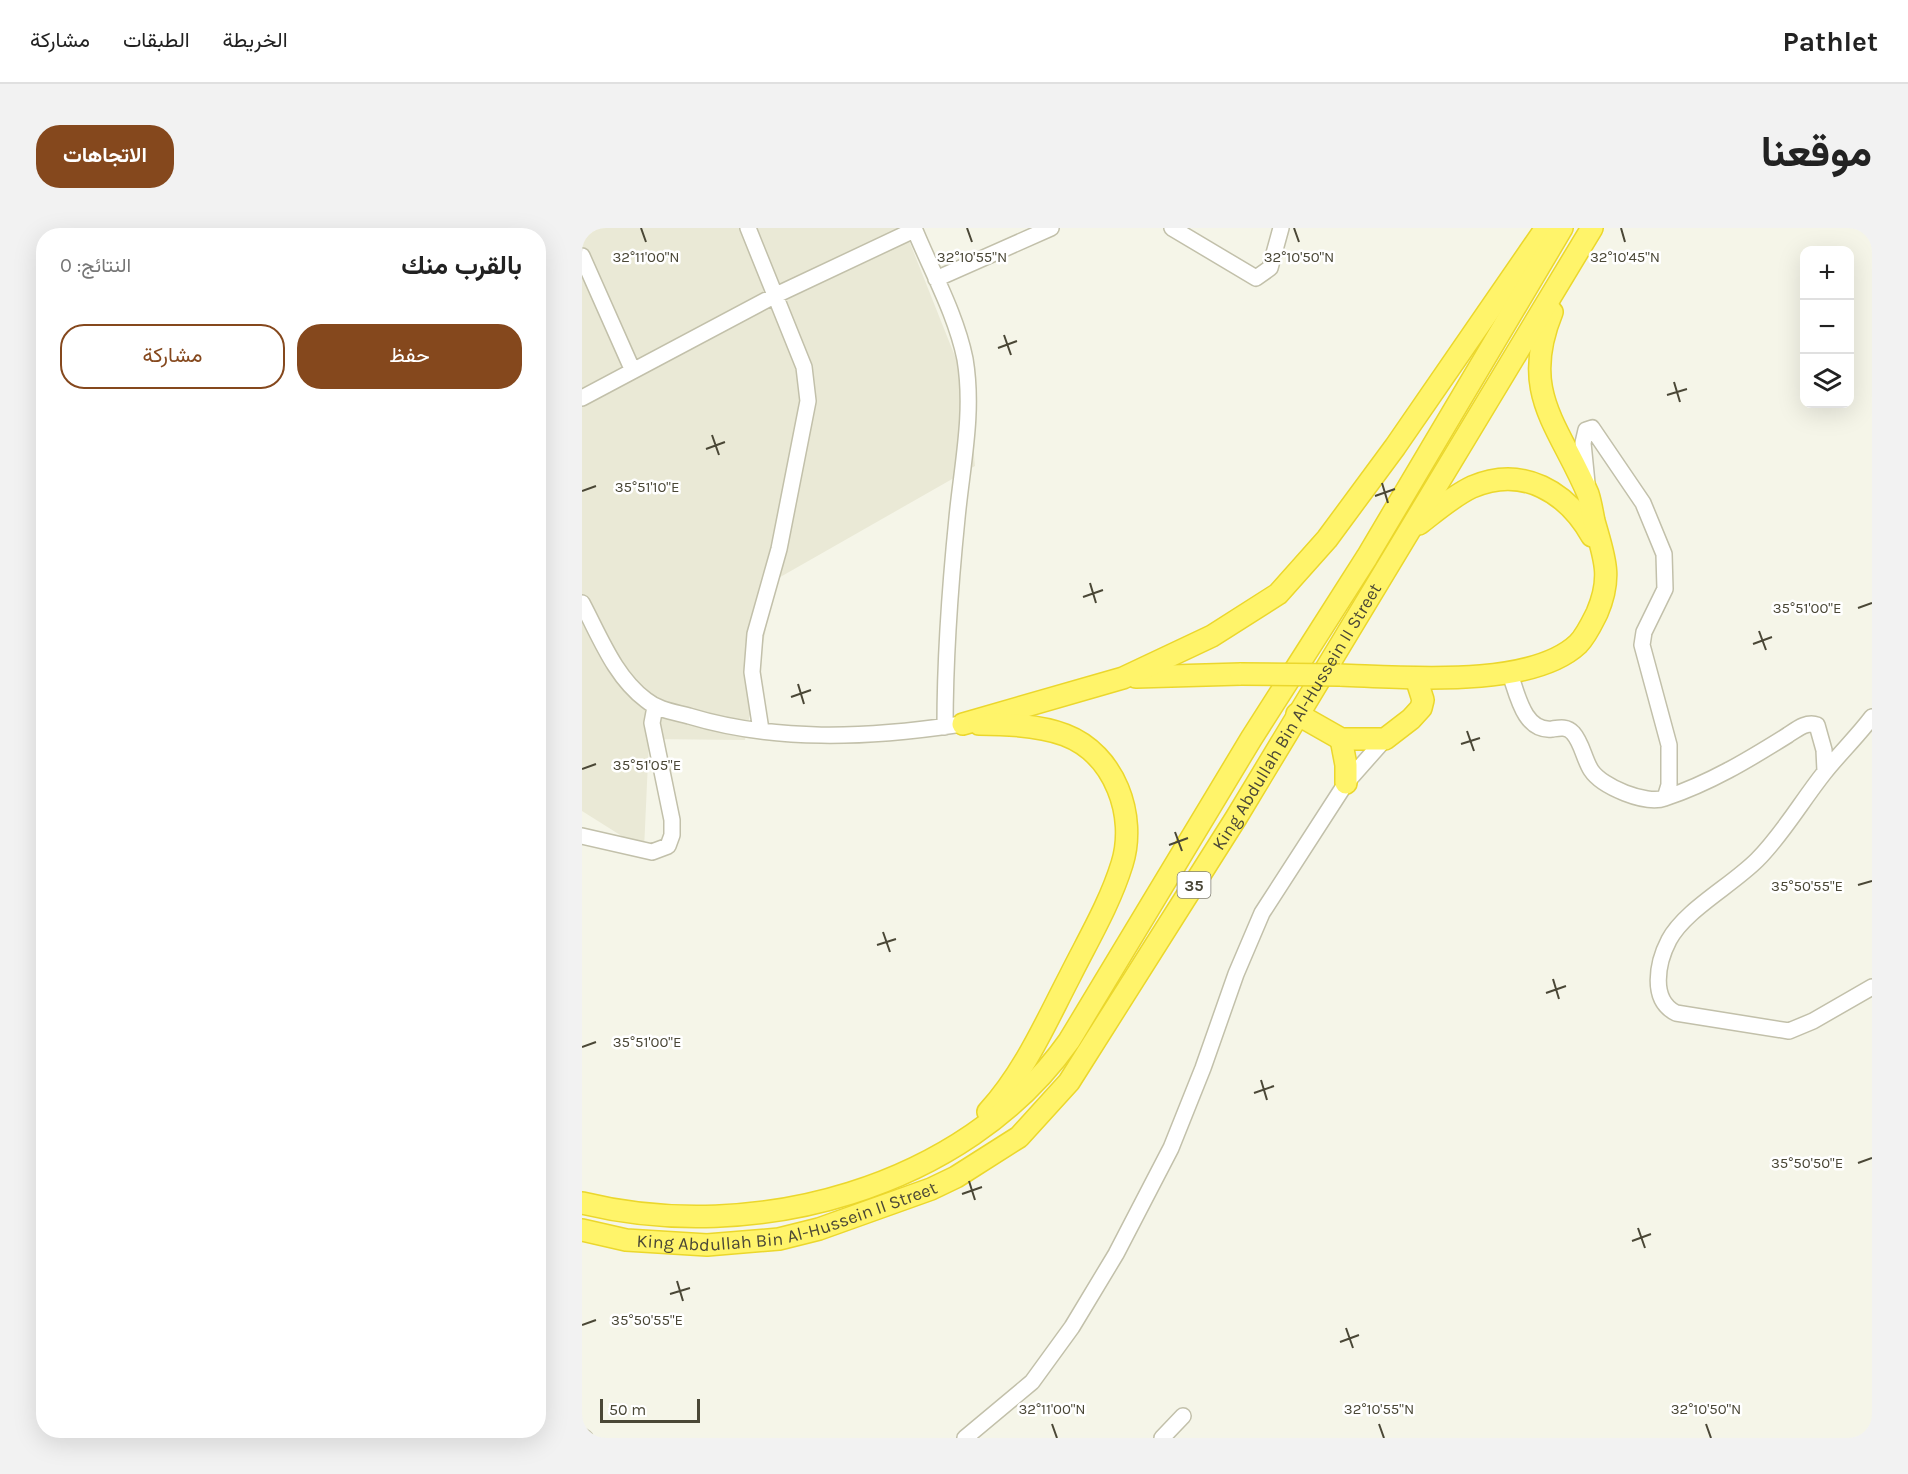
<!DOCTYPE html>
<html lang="ar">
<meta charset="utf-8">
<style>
body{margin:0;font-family:Karla,Vazirmatn,sans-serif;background:#f2f2f2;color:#222;direction:rtl}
.controls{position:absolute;right:18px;top:18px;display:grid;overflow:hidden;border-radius:12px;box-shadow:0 6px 24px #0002}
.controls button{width:54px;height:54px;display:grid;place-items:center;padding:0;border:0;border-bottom:2px solid #e0e0e0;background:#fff;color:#222;font:30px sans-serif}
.scale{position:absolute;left:18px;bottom:15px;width:100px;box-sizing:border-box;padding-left:6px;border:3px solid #4a4736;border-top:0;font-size:16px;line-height:21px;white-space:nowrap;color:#4a4736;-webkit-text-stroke:4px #fff;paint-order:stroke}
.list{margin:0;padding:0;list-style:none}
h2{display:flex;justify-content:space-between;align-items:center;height:78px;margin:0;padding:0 24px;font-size:26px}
h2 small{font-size:20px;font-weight:400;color:#767676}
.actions{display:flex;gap:12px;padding:18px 24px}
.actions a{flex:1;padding:14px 0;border:2px solid #85481d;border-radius:24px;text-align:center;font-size:21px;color:#85481d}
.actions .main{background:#85481d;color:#fff}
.icon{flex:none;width:33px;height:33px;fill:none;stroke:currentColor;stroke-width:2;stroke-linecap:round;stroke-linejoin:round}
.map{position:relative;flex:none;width:1290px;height:1210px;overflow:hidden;direction:ltr;border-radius:24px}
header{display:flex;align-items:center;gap:36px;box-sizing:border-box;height:84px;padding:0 30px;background:#fff;border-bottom:2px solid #e0e0e0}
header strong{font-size:28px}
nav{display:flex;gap:33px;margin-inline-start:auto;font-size:21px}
.intro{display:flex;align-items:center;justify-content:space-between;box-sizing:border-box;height:144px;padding:0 36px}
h1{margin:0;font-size:42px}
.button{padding:15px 27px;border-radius:24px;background:#85481d;color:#fff;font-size:21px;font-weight:700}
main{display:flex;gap:36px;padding:0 36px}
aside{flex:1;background:#fff;border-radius:24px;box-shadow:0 6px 24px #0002}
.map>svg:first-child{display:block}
.residential{fill:#eae9d6}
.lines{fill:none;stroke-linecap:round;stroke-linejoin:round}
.minor-casing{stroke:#c2c0aa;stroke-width:18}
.highway-casing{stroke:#ebd72c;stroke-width:24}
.minor{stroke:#fff;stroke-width:15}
.highway{stroke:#fff46a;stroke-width:21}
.highway-bridge-casing{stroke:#ebd72c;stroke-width:24;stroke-linecap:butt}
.highway-bridge{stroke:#fff46a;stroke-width:21}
.ticks{fill:none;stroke:#4a4736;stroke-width:2}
.labels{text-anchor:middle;stroke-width:5;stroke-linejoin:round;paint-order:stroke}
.shield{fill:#fff;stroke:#807e72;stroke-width:1.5}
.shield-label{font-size:16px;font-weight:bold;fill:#4a4736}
.street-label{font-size:18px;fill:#4a4736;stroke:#fff}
.ticks-label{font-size:15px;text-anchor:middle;fill:#4a4736;stroke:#fff;stroke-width:5;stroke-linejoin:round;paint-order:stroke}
</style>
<header>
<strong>Pathlet</strong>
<nav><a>الخريطة</a><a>الطبقات</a><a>مشاركة</a></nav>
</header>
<div class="intro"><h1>موقعنا</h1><a class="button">الاتجاهات</a></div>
<main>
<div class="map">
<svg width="1290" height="1210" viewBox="0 0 1290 1210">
<rect width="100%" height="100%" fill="#f5f5e8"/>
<!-- residential -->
<path class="residential" d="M0 0H322L386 161 393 238 193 352 163 512 67 511 62 622 0 583Z"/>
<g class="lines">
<!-- minor casing -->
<g class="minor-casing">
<path id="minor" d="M166 0 222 139 226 173 197 321 173 406 170 444 179 502
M332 0C349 42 374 86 383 131 392 185 380 237 375 290 368 359 363 429 363 499
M590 0 674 50 688 40 699 0
M0 28 51 143
M354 51 469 0
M0 170 192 68 332 2
M0 375C18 409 33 449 64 472 76 482 92 484 107 488 193 514 285 510 373 497
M927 443C935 464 941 504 970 501 977 500 985 498 991 505 1000 515 1002 531 1009 542 1020 559 1064 577 1083 570L1087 557V517L1060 417 1062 404 1083 361 1082 326 1061 275 1010 200 1004 202 1001 215 1005 255
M1290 489C1275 509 1257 526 1242 545 1219 574 1201 606 1175 632 1149 658 1103 682 1087 712 1075 735 1068 772 1094 785L1207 803 1231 793 1290 759
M1083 570C1128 555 1166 532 1206 507 1215 501 1225 493 1235 497L1242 522 1243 543
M0 608 70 624 86 618 90 607V592L70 495 73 479
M0 1208 3 1210
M383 1210 450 1154 490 1099 534 1026 589 920 621 840 654 746 680 685 764 555 803 511
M580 1210 601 1188"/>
</g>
<!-- highway casing -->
<g class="highway-casing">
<g id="highway">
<path d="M837 296C854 283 871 268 890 259 941 237 985 264 1010 308"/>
<path d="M758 447C821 449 948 461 996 416 1004 408 1010 395 1015 385 1031 348 1022 329 1012 293 1010 284 1009 275 1006 266 977 197 937 165 970 84"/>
<path d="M554 449 659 446"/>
<path d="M715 486 759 511H803L829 491 839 480 841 472 834 450"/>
<path d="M381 496 541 450 630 408 696 366 745 311 813 219 964 0"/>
<path d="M397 496C424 496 457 497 483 507 533 526 555 588 540 636 528 675 506 712 488 748 464 794 442 845 406 884"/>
<path d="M759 511 764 537V555"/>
<path d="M0 975C171 1017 382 961 487 813L669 511 785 329 980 0"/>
<path id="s1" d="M0 1002 44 1012 125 1017 197 1011 237 1001 349 961 374 949 437 909 487 854 654 590 1010 0"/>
</g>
</g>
<!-- minor -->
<use href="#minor" class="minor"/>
<!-- highway -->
<use href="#highway" class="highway"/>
<!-- highway-bridge casing -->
<g class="highway-bridge-casing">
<path id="highway-bridge" d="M659 446 758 447"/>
</g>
<!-- highway-bridge -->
<use href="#highway-bridge" class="highway-bridge"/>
</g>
<!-- ticks -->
<path class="ticks" d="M59 0 64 14M385 0 390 14M712 0 717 14M1039 0 1043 14M422 107 429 127M416 120 435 113M1092 154 1098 174M1085 167 1105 161M130 207 137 227M124 221 143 214M800 255 806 275M0 263 14 258M793 268 813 261M508 355 514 375M501 369 521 362M1276 380 1290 375M1177 403 1184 422M1171 416 1190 409M216 456 222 476M209 469 229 462M885 503 892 523M879 516 898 510M0 541 14 536M593 604 600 623M587 617 606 610M1276 657 1290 653M301 704 308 724M295 717 314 711M971 751 977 771M964 765 984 758M0 819 14 814M679 852 685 872M672 865 692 858M1276 935 1290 930M387 953 393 972M380 966 400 959M1056 1000 1063 1020M1050 1013 1069 1006M95 1053 101 1073M88 1066 108 1060M0 1097 14 1092M764 1100 771 1120M758 1114 777 1107M470 1196 475 1210M797 1196 802 1210M1124 1196 1129 1210"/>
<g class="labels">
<!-- shield labels -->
<rect class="shield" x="595.5" y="644" width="33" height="26" rx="4.5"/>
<g class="shield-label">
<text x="612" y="663">35</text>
</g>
<!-- street labels -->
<g class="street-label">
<text dy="6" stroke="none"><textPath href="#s1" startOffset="966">King Abdullah Bin Al-Hussein II Street</textPath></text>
<text dy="6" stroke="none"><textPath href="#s1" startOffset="210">King Abdullah Bin Al-Hussein II Street</textPath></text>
</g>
</g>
<g class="ticks-label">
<text x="64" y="34">32°11'00"N</text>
<text x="390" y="34">32°10'55"N</text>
<text x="717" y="34">32°10'50"N</text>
<text x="1043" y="34">32°10'45"N</text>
<text x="65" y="264">35°51'10"E</text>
<text x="1225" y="385">35°51'00"E</text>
<text x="65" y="542">35°51'05"E</text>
<text x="1225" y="663">35°50'55"E</text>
<text x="65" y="819">35°51'00"E</text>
<text x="1225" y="940">35°50'50"E</text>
<text x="65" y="1097">35°50'55"E</text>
<text x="470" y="1186">32°11'00"N</text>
<text x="797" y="1186">32°10'55"N</text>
<text x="1124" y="1186">32°10'50"N</text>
</g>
</svg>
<div class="controls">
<button>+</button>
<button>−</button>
<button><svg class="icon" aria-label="layers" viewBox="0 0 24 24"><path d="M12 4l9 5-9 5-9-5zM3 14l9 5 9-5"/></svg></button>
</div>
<div class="scale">50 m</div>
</div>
<aside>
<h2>بالقرب منك<small>النتائج: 0</small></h2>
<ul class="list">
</ul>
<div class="actions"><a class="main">حفظ</a><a>مشاركة</a></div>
</aside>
</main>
